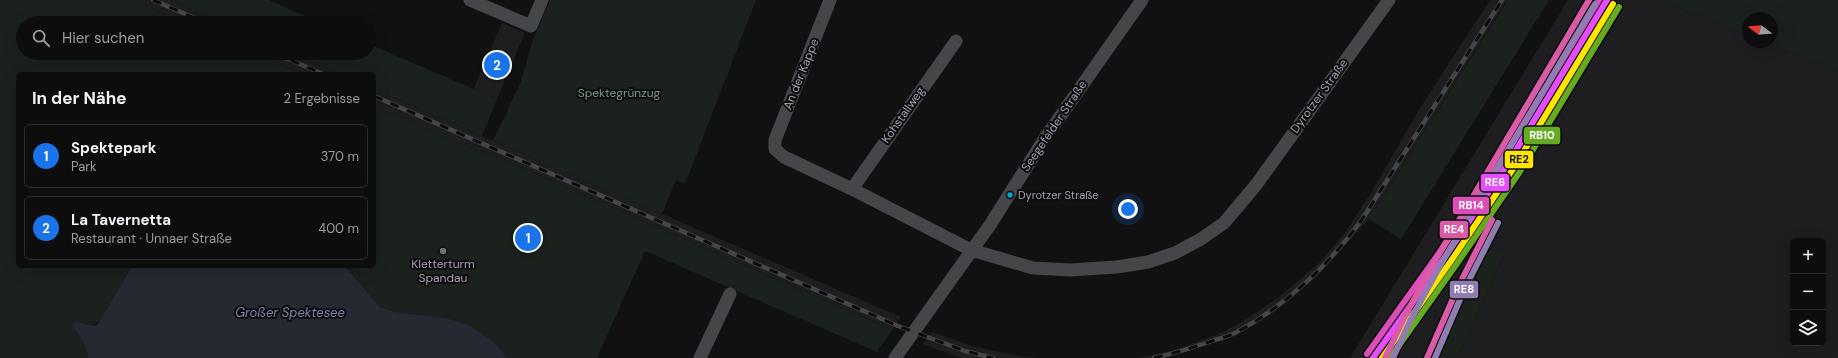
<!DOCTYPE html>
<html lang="de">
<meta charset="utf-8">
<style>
body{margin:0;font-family:"DM Sans",sans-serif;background:#1b1b1c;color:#f1f3f6}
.controls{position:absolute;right:12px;bottom:12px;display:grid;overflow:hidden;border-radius:6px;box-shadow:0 4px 16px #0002}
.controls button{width:36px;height:36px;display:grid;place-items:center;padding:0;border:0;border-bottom:1px solid #2d2d2e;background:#0d0d0e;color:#f1f3f6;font:20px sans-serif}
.compass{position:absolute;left:1742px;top:12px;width:36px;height:36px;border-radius:50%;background:#0d0d0e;box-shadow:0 4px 16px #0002;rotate:286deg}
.you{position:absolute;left:1128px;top:209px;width:14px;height:14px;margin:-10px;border:3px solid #fff;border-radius:50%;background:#1a73e8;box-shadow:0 0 0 6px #1a73e833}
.badge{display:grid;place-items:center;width:26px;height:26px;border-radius:50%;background:#1a73e8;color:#fff;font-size:13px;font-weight:700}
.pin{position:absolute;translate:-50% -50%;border:2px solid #fff;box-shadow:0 1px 4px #0006}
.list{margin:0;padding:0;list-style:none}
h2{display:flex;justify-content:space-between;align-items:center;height:52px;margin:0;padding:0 16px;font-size:17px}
h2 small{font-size:13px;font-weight:400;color:#9a9c9e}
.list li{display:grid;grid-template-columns:26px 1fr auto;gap:12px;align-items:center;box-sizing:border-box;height:64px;margin:0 8px 8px;padding:0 8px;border:1px solid #2d2d2e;border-radius:6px}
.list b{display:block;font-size:15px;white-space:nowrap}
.list p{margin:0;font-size:13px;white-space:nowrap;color:#9a9c9e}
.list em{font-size:13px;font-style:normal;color:#9a9c9e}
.icon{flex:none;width:22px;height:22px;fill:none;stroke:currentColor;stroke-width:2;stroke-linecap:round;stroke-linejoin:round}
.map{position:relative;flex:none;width:1838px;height:358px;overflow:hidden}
.search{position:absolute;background:#0d0d0e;box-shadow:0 4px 16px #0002;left:16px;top:16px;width:360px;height:44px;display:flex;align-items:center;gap:10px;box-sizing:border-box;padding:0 14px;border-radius:22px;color:#9a9c9e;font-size:15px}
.panel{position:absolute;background:#0d0d0e;box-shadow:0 4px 16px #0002;left:16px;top:72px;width:360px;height:196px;border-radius:6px}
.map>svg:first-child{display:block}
.built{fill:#1e1e20;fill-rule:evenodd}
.green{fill:#1b221d}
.water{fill:#252932}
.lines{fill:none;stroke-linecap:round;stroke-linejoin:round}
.minor{stroke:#46464a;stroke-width:13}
.rail-casing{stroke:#46464a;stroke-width:4.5}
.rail{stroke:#0c0c0d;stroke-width:3;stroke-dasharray:9;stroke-linecap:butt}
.rail-1-casing{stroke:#0c0c0d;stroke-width:9}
.rail-2-casing{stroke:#0c0c0d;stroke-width:9}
.rail-3-casing{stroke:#0c0c0d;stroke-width:9}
.rail-4-casing{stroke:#0c0c0d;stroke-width:9}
.rail-5-casing{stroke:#0c0c0d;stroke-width:9}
.rail-6-casing{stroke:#0c0c0d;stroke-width:9}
.rail-1{stroke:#e64dff;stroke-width:6}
.rail-2{stroke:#ffe600;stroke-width:6}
.rail-3{stroke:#db4eb8;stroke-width:6}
.rail-4{stroke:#6a2;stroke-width:6}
.rail-5{stroke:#d95aa6;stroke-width:6}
.rail-6{stroke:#8f7cb2;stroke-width:6}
.bus-dot{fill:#00a9ce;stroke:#0c0c0d;stroke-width:1.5}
.poi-dot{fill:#6f707b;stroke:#0c0c0d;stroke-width:1.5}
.labels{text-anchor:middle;stroke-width:4;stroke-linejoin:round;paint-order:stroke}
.bus-label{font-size:11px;fill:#a2a3b3;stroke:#0c0c0d;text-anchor:start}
.street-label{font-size:12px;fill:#a2a3b3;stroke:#0c0c0d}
.park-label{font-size:12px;fill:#799e85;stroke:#0c0c0d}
.poi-label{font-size:12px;fill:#a2a3b3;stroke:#0c0c0d}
.water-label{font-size:13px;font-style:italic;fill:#7887ae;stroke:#0c0c0d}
.line-badge{stroke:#0c0c0d;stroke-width:1.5}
.badge-label{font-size:11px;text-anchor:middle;font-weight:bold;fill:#fff}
.pale-badge-label{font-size:11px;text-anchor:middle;font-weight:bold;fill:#111}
</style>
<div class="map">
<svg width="1838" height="358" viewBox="0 0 1838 358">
<rect width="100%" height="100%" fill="#111112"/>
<!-- built -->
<path class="built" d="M132 0H171L223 23H185Z
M1490 0H1507L1369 219 1316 277 1270 312 1232 336 1186 352 1163 358H1137L1174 350 1219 334 1242 322 1279 297 1318 264 1344 234 1371 193 1420 108Z
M1568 0H1660L1748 35V42H1765L1838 71V358H1457L1505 253 1491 246 1466 293 1437 358H1350ZM1793 241H1823V343H1793Z
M502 23 525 33 497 99 473 90Z
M254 53H292L340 74H302Z
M374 89 493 141 901 317 892 330 488 153 475 150 374 106Z
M932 332 976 347 1024 357 1040 358H961L923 344Z"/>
<!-- green -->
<path class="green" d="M0 0H132L185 23H23V53H254L302 74H18V266H132L100 321 91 326 81 323 76 333C85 339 88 348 88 358H0Z
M171 0H268L321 23H223Z
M550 0H756L685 184 676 180 662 214 493 141 520 84 532 43Z
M1508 0H1549L1401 239 1369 219Z
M1660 0H1838V71L1765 42H1772V18H1748V35Z
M369 44 497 99 482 136 374 89V74H340L292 53H369Z
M374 106 475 150 488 153 892 330 877 352 645 251 597 358H508L490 339 469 325 446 318 396 312 380 307 345 266H374Z
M1491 246 1505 253 1457 358H1437L1466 293Z"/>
<!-- water -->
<path class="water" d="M132 266H345L380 307 396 312 446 318 469 325 490 339 508 358H88C88 340 72 332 73 323 82 320 89 329 98 324Z"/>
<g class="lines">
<!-- minor -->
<path class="minor" d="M470 0 531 26 542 0
M830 0 775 140V149L784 157 852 189 971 250 1033 268 1070 270 1117 267 1148 262 1175 253 1201 239 1224 223 1256 185 1389 0
M852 189 956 41
M700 358 730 294
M895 358 990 225 1045 138 1142 0"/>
<!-- rail casing -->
<g class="rail-casing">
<path id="rail" d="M153 0 206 23
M274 53 323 74
M374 96 898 326 965 351 993 358
M1154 358C1175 353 1195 347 1215 340 1222 338 1229 336 1235 333 1286 306 1330 264 1363 218L1502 0"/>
</g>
<!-- rail -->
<use href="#rail" class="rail"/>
<!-- rail-1 casing -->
<g class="rail-1-casing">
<path id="rail-1" d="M1373 358 1445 257 1507 165 1607 0"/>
</g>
<!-- rail-2 casing -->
<g class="rail-2-casing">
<path id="rail-2" d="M1382 358 1451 261 1513 169 1613 4"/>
</g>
<!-- rail-3 casing -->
<g class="rail-3-casing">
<path id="rail-3" d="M1367 354 1439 253 1501 161 1599 0"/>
</g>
<!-- rail-4 casing -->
<g class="rail-4-casing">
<path id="rail-4" d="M1390 358 1456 265 1519 173 1619 7"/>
</g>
<!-- rail-5 casing -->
<g class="rail-5-casing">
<path id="rail-5" d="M1385 358 1404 318 1435 261 1589 0
M1427 358 1458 287 1492 220"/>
</g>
<!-- rail-6 casing -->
<g class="rail-6-casing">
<path id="rail-6" d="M1393 358 1410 321 1441 264 1595 4
M1435 358 1464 290 1498 223"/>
</g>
<!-- rail-1 -->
<use href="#rail-1" class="rail-1"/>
<!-- rail-2 -->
<use href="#rail-2" class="rail-2"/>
<!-- rail-3 -->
<use href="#rail-3" class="rail-3"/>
<!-- rail-4 -->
<use href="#rail-4" class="rail-4"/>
<!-- rail-5 -->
<use href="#rail-5" class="rail-5"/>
<!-- rail-6 -->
<use href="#rail-6" class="rail-6"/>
</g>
<!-- markers -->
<circle class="bus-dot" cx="1010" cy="195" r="3.5"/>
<circle class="poi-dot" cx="443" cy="251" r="4"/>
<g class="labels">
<!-- bus labels -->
<g class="bus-label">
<text x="1018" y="199">Dyrotzer Straße</text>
</g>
<!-- street labels -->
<g class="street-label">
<text transform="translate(801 74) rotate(-68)" y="4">An der Kappe</text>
<text transform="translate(1319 96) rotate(-54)" y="4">Dyrotzer Straße</text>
<text transform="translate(903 115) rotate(-55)" y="4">Kohstallweg</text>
<text transform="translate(1054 126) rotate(-56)" y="4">Seegefelder Straße</text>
</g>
<!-- park labels -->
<g class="park-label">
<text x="619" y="97">Spektegrünzug</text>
</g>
<!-- poi labels -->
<g class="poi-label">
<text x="443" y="268">Kletterturm<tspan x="443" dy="14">Spandau</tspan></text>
</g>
<!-- water labels -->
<g class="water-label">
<text x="290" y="317">Großer Spektesee</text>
</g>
</g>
<g class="line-badge">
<rect x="1523" y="126" width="38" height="19" rx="4" fill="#6a2"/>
<rect x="1504" y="150" width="30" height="19" rx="4" fill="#ffe600"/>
<rect x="1480" y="173" width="30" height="19" rx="4" fill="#e64dff"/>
<rect x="1452" y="196" width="38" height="19" rx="4" fill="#db4eb8"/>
<rect x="1439" y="220" width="30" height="19" rx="4" fill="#d95aa6"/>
<rect x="1449" y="280" width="30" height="19" rx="4" fill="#8f7cb2"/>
</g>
<g class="badge-label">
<text x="1542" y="139">RB10</text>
<text x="1495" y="186">RE6</text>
<text x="1471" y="209">RB14</text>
<text x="1454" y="233">RE4</text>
<text x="1464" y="293">RE8</text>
</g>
<g class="pale-badge-label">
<text x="1519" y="163">RE2</text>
</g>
</svg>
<div class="controls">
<button>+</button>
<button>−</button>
<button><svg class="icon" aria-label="layers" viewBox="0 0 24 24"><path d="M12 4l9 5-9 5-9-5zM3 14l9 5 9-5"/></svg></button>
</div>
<svg class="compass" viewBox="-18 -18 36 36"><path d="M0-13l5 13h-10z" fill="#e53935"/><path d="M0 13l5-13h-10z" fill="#9a9c9e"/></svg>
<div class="you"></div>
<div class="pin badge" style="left:528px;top:238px">1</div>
<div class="pin badge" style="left:497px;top:65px">2</div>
<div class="search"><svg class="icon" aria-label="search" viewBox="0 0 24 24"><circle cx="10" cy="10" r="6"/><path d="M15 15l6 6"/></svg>Hier suchen</div>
<section class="panel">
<h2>In der Nähe<small>2 Ergebnisse</small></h2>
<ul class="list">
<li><span class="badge">1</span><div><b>Spektepark</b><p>Park</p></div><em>370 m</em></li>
<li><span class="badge">2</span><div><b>La Tavernetta</b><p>Restaurant · Unnaer Straße</p></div><em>400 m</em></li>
</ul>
</section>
</div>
